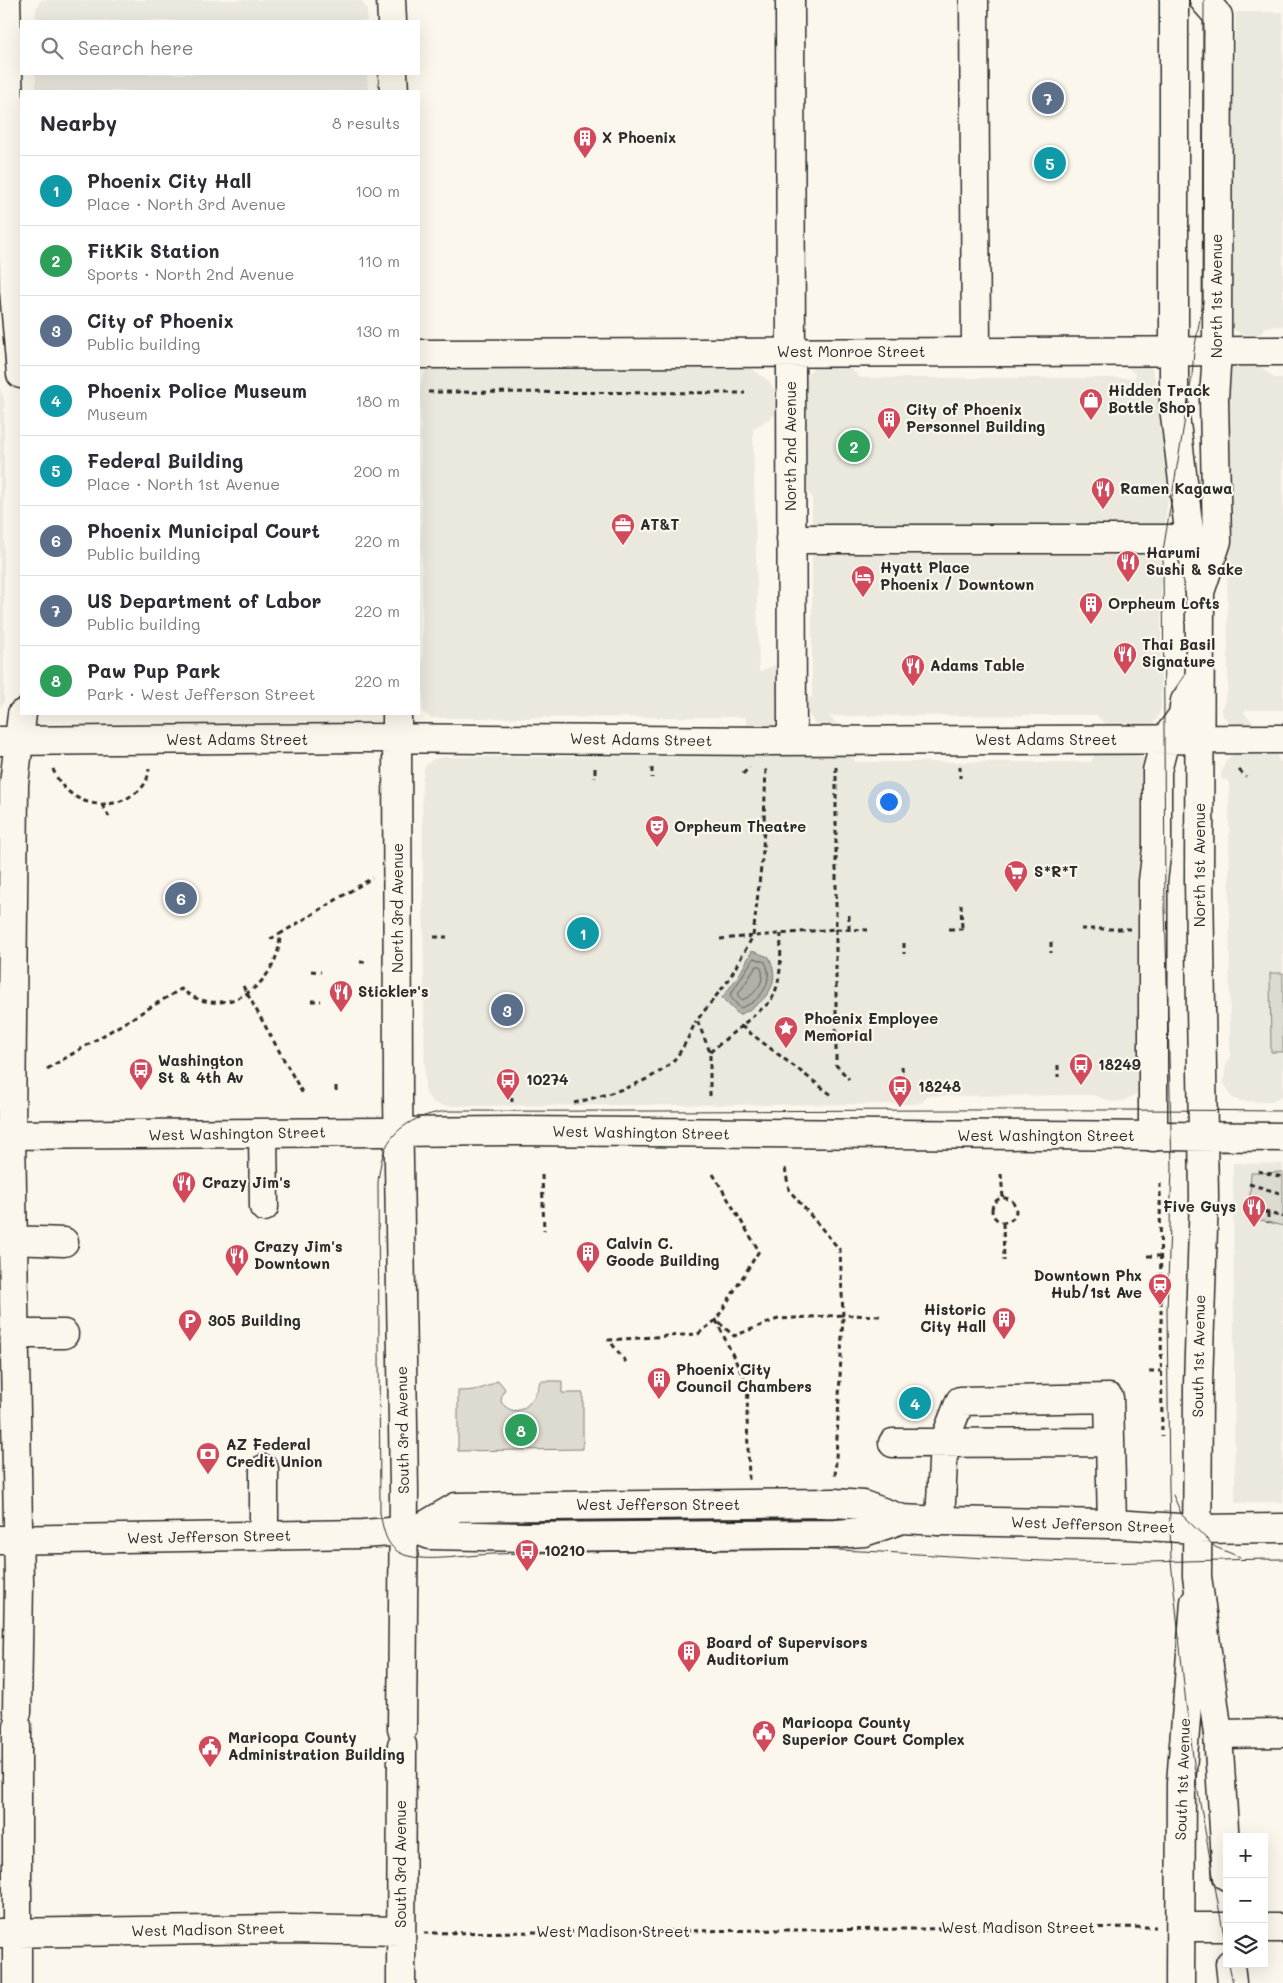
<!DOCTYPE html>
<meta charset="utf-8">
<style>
body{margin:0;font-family:Mali,sans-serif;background:#f7f7f7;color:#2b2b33}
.controls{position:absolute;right:15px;bottom:15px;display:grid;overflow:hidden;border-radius:0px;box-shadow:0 5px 20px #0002}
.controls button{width:45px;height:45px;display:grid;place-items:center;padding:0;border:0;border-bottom:1px solid #e1e1e2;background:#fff;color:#2b2b33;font:25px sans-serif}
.you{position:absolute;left:888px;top:801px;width:18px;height:18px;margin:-12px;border:4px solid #fff;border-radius:50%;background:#1a73e8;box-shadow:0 0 0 8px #1a73e833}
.badge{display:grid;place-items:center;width:32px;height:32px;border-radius:50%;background:#d93025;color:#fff;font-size:16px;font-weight:700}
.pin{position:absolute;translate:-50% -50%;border:2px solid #fff;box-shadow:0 1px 5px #0006}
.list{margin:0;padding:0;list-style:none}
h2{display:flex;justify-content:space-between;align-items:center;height:65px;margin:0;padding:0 20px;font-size:21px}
h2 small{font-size:16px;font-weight:400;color:#7c7c81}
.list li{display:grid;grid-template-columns:32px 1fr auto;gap:15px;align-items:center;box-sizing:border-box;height:70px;padding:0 20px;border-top:1px solid #e1e1e2}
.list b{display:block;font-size:19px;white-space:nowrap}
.list p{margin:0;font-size:16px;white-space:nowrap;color:#7c7c81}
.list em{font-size:16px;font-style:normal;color:#7c7c81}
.icon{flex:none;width:28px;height:28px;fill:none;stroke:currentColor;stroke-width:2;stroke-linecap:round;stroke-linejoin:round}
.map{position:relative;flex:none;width:1283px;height:1983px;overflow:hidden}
.search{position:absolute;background:#fff;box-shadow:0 5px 20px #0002;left:20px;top:20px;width:400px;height:55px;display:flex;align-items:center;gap:12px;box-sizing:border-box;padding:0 18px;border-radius:0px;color:#7c7c81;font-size:19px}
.panel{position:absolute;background:#fff;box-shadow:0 5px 20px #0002;left:20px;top:90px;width:400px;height:625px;border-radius:0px}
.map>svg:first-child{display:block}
.built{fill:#ebe8de}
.green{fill:#dddad0;stroke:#84827e}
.water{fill:#b1afa7;stroke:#7b7a75}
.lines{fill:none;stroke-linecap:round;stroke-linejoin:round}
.shore{stroke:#61605d;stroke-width:1}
.minor-casing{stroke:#2b2b2b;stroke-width:31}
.major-casing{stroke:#2b2b2b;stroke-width:31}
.path{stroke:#2b2b2b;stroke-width:3;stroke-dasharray:5 4;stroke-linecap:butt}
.minor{stroke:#fbf7ec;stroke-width:28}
.major{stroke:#fbf7ec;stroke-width:28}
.tram{stroke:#2b2b2b;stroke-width:1}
.labels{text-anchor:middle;stroke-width:4.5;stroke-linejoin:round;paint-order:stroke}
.poi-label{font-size:15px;font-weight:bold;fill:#2b2b2b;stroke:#fbf7ec;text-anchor:start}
.street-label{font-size:15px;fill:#2b2b2b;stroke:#fbf7ec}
</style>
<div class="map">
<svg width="1283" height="1983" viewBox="0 0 1283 1983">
<rect width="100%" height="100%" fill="#fbf7ec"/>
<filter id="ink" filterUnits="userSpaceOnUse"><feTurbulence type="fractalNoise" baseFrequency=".02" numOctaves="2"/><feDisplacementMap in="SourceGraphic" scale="10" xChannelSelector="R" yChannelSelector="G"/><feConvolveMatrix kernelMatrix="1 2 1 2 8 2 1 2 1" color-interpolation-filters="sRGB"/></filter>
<g filter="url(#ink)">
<!-- built -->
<path class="built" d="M41 0H361L367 9V21H36V9Z
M1236 12H1283V326L1266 327 1260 334H1242L1236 331 1229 324 1226 315Z
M36 74H367L368 91H36Z
M840 360 861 378H1133L1135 377V374L1126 365 1146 364 1152 369 1156 382 1170 479 1161 557V708L1157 719 1153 723 1145 727H1109L1096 715 829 716 842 729H824L814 723 807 710 806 705V700L812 697V496L805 491 804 383 808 373 822 362Z
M1254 360 1274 378H1283V710H1246L1244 713 1253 722 1254 726H1233L1223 716 1222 709 1228 689 1226 377 1230 368 1238 362Z
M429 368H751L770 382 774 390 775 415 753 429 759 672 779 663V716L776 723 771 727 746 729V717L437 718H431L423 712 420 386 425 371Z
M0 388 4 400V703L0 708Z
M1276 753 1279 761 1283 762V1095L1273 1102 1240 1101 1232 1098 1224 1083 1225 1069 1230 1056 1229 783 1227 780 1221 779V774L1226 760 1234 754Z
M1095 754H1136L1145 759 1149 763 1141 1091 1133 1096 1123 1101 1113 1102 1092 1095 926 1096 923 1102 914 1104 444 1106 434 1103 426 1094 425 1088 422 780 425 766 432 760 443 757 852 756 855 762H1091Z
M1233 1163 1283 1164V1502L1235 1503Z"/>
<!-- green -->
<path class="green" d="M1270 973H1283V1052H1271Z
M1283 1172V1226L1249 1217 1251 1173Z
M498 1380 505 1389 502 1394 501 1402C518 1424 537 1399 540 1381H562V1393H583V1449L458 1451V1391C472 1391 487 1389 498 1380Z"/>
<!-- water -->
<path class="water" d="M752 951 769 957C783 985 764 1004 739 1015L722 998 739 975Z"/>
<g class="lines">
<!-- shore -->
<path class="shore" d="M754 958 765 962C775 981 760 1003 740 1008L730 996Z
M757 966H760C768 980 754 997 741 1000L738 995Z"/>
<!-- minor casing -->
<g class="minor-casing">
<path id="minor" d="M6 0 14 290 21 374
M391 0 392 21
M790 0 792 741
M974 0 976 351
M393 74 394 91
M419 354 1283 351
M791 539H1190
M397 714 398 1097 404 1490 402 1729
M0 741 366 738 764 741 1283 739
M263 1134 264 1207
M1153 1137V881L1157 848V771L1165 740 1183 715 1185 701 1198 682
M12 1240 64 1242
M14 1334H64
M893 1443 1110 1442
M264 1469V1536
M940 1521 944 1442 960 1401 1109 1398 1112 1524
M17 1712 19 1582 11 1135 14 784 22 714
M1218 1734 1283 1733
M1181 1927H1227
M1264 1928H1283
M0 1933 287 1929 401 1931
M17 1983V1726
M401 1983 402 1745
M1180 1983 1181 1783 1195 1602"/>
</g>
<!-- major casing -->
<g class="major-casing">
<path id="major" d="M1174 0V407L1190 539 1200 593 1199 881 1204 1196 1198 1385 1197 1576 1218 1734 1227 1876
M1200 592 1217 541 1214 399 1217 351 1218 16 1204 0
M0 1135 514 1131 1283 1137
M417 1530 456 1507 835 1503 863 1505 902 1519 940 1521 1112 1524 1197 1529 1283 1528
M0 1540 363 1534 417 1530 430 1535 524 1537 836 1534 864 1532 902 1519
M1230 1964 1232 1983"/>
</g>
<!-- path -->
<path class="path" d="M428 392 745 393
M960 766V778
M836 767V1065L849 1079
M595 768V778
M652 768V778
M53 769C65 802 104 815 134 794 144 788 148 780 149 769
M1239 770 1246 777
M743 774 749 767
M102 805 110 818
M961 904 962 929
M849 915V929
M949 929H967
M1081 929H1130
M434 937H447
M270 939 280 934
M720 939 836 929 868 930
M1051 942V953
M904 943V954
M360 962H369
M311 971 321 972
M243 986 303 1094
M311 1001H321
M741 1026 833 1096
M710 1052 770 1002C783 981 780 958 781 934
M1058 1065V1077
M902 1066 903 1078
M47 1069 181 989C224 1024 280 984 280 934L372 878
M511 1070 512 1103
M336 1086V1094
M710 1096V1052L697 1020 728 981 753 936 763 850 766 767
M574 1103C605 1095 650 1084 673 1061 683 1050 690 1034 696 1021
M785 1168 789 1190 840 1250 843 1315 880 1316
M1258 1171 1283 1177
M713 1174 759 1251 716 1320 748 1387 747 1417 749 1480
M1001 1174 1003 1198
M542 1175 544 1231
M1160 1183 1162 1436
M1249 1184 1283 1194
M992 1210a12 12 0 1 1 24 0a12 12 0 1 1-24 0Z
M1247 1207 1283 1217
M1268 1213V1223
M1003 1223 1004 1261
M1147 1256H1159
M626 1362 609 1340 698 1334 716 1320 734 1336 778 1319 843 1315 835 1479
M1149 1371H1161
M424 1933 1156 1927"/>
<!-- minor -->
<use href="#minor" class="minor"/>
<!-- major -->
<use href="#major" class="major"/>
<!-- tram -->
<path class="tram" d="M1204 0 1203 302 1194 351 1192 376 1163 551 1165 907 1172 1168 1167 1310 1169 1488 1171 1561 1186 1704 1197 1786 1227 1953
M1283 1111C1005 1108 727 1112 448 1111 419 1114 390 1127 382 1158 380 1166 379 1174 378 1182L380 1513C384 1532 386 1550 408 1556 429 1562 469 1555 492 1554 578 1552 664 1550 750 1549 858 1547 965 1559 1072 1562 1143 1564 1213 1559 1283 1559
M1173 1495 1182 1515 1215 1547 1240 1557
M1229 1964 1233 1983"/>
</g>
</g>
<!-- icons -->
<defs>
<g id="building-pin" transform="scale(1.25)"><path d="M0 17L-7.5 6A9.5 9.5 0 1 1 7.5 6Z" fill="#d1495b" stroke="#fbf7ec"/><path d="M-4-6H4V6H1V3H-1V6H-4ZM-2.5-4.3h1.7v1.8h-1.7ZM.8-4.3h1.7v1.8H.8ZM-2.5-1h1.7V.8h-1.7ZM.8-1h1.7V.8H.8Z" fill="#fff"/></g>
<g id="shop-pin" transform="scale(1.25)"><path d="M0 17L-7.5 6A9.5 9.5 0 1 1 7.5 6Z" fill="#d1495b" stroke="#fbf7ec"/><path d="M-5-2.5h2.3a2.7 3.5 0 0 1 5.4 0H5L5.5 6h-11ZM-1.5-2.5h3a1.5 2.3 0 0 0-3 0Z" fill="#fff"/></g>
<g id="restaurant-pin" transform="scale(1.25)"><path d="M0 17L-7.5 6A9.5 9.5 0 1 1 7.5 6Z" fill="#d1495b" stroke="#fbf7ec"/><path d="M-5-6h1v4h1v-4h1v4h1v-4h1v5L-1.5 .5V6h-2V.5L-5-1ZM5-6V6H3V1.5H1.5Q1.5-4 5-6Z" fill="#fff"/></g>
<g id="office-pin" transform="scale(1.25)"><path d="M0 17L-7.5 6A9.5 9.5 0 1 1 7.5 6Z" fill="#d1495b" stroke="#fbf7ec"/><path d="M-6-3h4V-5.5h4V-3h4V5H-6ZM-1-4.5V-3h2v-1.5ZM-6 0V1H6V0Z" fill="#fff"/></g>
<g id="hotel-pin" transform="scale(1.25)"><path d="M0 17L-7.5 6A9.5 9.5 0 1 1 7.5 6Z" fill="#d1495b" stroke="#fbf7ec"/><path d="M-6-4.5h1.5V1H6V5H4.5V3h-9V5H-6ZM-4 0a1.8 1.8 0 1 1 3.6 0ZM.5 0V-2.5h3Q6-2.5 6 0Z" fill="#fff"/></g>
<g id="theatre-pin" transform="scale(1.25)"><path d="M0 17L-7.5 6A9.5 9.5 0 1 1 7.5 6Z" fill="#d1495b" stroke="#fbf7ec"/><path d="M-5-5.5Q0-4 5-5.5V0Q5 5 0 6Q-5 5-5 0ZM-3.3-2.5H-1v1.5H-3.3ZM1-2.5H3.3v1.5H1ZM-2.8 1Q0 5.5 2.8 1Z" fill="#fff"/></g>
<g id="supermarket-pin" transform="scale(1.25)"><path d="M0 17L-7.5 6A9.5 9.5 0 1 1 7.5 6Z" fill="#d1495b" stroke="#fbf7ec"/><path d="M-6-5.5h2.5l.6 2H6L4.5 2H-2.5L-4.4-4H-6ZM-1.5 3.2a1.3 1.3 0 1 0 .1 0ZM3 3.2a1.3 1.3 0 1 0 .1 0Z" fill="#fff"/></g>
<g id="sight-pin" transform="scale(1.25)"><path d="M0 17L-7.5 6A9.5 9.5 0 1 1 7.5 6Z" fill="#d1495b" stroke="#fbf7ec"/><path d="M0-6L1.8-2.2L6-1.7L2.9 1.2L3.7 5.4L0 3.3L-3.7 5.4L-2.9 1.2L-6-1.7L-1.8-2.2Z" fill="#fff"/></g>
<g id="bus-pin" transform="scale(1.25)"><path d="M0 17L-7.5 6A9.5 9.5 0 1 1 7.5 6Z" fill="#d1495b" stroke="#fbf7ec"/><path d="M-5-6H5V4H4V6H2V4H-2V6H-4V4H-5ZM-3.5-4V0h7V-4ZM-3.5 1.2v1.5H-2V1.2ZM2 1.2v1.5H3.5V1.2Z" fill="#fff"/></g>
<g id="station-pin" transform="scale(1.25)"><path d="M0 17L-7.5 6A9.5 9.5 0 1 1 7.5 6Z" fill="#d1495b" stroke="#fbf7ec"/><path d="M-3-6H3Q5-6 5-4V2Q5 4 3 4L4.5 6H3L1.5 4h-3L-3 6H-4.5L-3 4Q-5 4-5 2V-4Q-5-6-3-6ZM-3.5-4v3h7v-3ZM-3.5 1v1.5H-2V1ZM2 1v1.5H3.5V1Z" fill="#fff"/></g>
<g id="parking-pin" transform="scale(1.25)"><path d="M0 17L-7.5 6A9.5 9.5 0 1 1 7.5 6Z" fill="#d1495b" stroke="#fbf7ec"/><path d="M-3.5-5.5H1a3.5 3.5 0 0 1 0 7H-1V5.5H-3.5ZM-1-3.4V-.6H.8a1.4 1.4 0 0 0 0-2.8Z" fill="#fff"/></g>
<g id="bank-pin" transform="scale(1.25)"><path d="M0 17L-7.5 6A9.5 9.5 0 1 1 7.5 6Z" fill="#d1495b" stroke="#fbf7ec"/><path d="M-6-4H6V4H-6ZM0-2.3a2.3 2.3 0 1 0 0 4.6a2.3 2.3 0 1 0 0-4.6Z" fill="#fff"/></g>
<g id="civic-pin" transform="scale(1.25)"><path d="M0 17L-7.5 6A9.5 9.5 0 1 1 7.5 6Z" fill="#d1495b" stroke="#fbf7ec"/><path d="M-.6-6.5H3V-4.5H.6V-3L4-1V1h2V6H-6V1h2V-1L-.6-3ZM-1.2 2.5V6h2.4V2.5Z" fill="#fff"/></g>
</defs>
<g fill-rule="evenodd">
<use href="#building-pin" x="585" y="138"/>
<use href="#shop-pin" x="1091" y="400"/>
<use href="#building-pin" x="889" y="419"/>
<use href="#restaurant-pin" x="1103" y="489"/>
<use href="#office-pin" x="623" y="525"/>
<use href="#restaurant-pin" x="1128" y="562"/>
<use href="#hotel-pin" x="863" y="577"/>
<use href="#building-pin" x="1091" y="604"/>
<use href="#restaurant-pin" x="1125" y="654"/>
<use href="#restaurant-pin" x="913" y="666"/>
<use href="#theatre-pin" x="657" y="827"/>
<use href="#supermarket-pin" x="1016" y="872"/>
<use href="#restaurant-pin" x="341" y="992"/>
<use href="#sight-pin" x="786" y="1028"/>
<use href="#bus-pin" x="1081" y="1065"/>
<use href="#bus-pin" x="141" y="1070"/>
<use href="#bus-pin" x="508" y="1080"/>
<use href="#bus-pin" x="900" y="1087"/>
<use href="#restaurant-pin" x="184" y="1183"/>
<use href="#restaurant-pin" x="1254" y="1207"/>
<use href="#building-pin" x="588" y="1253"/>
<use href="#restaurant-pin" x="237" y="1256"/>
<use href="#station-pin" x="1160" y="1285"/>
<use href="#building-pin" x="1004" y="1319"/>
<use href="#parking-pin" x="190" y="1321"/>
<use href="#building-pin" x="659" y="1379"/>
<use href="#bank-pin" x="208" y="1454"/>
<use href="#bus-pin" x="527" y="1551"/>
<use href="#building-pin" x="689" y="1652"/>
<use href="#civic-pin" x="764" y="1732"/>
<use href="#civic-pin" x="210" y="1747"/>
</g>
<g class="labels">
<!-- poi labels -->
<g class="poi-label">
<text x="602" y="143">X Phoenix</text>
<text x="1108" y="396">Hidden Track<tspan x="1108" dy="17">Bottle Shop</tspan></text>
<text x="906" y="415">City of Phoenix<tspan x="906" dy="17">Personnel Building</tspan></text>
<text x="1120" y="494">Ramen Kagawa</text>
<text x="640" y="530">AT&amp;T</text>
<text x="1146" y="558">Harumi<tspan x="1146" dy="17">Sushi &amp; Sake</tspan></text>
<text x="880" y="573">Hyatt Place<tspan x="880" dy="17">Phoenix / Downtown</tspan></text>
<text x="1108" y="609">Orpheum Lofts</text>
<text x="1142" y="650">Thai Basil<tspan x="1142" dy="17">Signature</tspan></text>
<text x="930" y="671">Adams Table</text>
<text x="674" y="832">Orpheum Theatre</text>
<text x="1034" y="877">S*R*T</text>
<text x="358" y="997">Stickler's</text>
<text x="804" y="1024">Phoenix Employee<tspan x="804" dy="17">Memorial</tspan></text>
<text x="158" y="1066">Washington<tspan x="158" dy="17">St &amp; 4th Av</tspan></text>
<text x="1098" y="1070">18249</text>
<text x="526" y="1085">10274</text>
<text x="918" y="1092">18248</text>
<text x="202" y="1188">Crazy Jim's</text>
<text x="1236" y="1212" text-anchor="end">Five Guys</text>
<text x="606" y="1249">Calvin C.<tspan x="606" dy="17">Goode Building</tspan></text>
<text x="254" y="1252">Crazy Jim's<tspan x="254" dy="17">Downtown</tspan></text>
<text x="1142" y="1281" text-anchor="end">Downtown Phx<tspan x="1142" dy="17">Hub/1st Ave</tspan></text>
<text x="986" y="1315" text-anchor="end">Historic<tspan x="986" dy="17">City Hall</tspan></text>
<text x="208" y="1326">305 Building</text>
<text x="676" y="1375">Phoenix City<tspan x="676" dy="17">Council Chambers</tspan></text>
<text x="226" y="1450">AZ Federal<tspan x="226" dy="17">Credit Union</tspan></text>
<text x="544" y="1556">10210</text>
<text x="706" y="1648">Board of Supervisors<tspan x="706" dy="17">Auditorium</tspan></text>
<text x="782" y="1728">Maricopa County<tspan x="782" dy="17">Superior Court Complex</tspan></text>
<text x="228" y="1743">Maricopa County<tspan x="228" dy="17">Administration Building</tspan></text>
</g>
<!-- street labels -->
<g class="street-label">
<text transform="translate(1217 296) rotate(-90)" y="5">North 1st Avenue</text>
<text x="851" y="357">West Monroe Street</text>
<text transform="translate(791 446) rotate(-90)" y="5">North 2nd Avenue</text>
<text x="237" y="745">West Adams Street</text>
<text transform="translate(641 740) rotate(1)" y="5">West Adams Street</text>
<text x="1046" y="745">West Adams Street</text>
<text transform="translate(1200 865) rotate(-90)" y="5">North 1st Avenue</text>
<text transform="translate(398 908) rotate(-90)" y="5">North 3rd Avenue</text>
<text transform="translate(641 1133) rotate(1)" y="5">West Washington Street</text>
<text transform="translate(237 1134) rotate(-1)" y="5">West Washington Street</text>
<text x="1046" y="1141">West Washington Street</text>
<text transform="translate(1199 1356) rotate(-89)" y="5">South 1st Avenue</text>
<text transform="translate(403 1430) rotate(-91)" y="5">South 3rd Avenue</text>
<text x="658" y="1510">West Jefferson Street</text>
<text transform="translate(1093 1525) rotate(2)" y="5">West Jefferson Street</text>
<text transform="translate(209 1537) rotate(-1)" y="5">West Jefferson Street</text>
<text transform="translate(1183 1779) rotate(-88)" y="5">South 1st Avenue</text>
<text transform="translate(401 1864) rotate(-90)" y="5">South 3rd Avenue</text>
<text x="1018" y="1933">West Madison Street</text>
<text transform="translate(208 1930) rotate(-1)" y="5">West Madison Street</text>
<text x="613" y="1937">West Madison Street</text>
</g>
</g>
</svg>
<div class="controls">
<button>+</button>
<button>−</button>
<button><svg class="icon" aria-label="layers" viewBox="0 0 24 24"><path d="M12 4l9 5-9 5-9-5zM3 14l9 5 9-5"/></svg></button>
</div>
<div class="you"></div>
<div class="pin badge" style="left:583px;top:933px;background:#0f9aa8">1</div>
<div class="pin badge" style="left:854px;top:446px;background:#2e9e5b">2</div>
<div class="pin badge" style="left:507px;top:1010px;background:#5c6f8a">3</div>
<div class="pin badge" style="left:915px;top:1403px;background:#0f9aa8">4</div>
<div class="pin badge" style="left:1050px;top:163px;background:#0f9aa8">5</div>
<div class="pin badge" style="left:181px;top:898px;background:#5c6f8a">6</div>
<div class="pin badge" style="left:1048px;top:98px;background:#5c6f8a">7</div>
<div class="pin badge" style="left:521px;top:1430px;background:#2e9e5b">8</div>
<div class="search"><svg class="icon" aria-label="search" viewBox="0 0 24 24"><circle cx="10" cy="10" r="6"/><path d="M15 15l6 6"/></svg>Search here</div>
<section class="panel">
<h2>Nearby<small>8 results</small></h2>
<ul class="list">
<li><span class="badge" style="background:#0f9aa8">1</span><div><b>Phoenix City Hall</b><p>Place · North 3rd Avenue</p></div><em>100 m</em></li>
<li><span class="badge" style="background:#2e9e5b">2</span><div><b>FitKik Station</b><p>Sports · North 2nd Avenue</p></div><em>110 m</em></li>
<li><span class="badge" style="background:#5c6f8a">3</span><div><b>City of Phoenix</b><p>Public building</p></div><em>130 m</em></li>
<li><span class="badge" style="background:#0f9aa8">4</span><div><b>Phoenix Police Museum</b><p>Museum</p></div><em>180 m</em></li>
<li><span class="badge" style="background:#0f9aa8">5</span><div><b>Federal Building</b><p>Place · North 1st Avenue</p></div><em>200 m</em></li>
<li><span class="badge" style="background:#5c6f8a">6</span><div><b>Phoenix Municipal Court</b><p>Public building</p></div><em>220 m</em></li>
<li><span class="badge" style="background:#5c6f8a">7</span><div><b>US Department of Labor</b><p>Public building</p></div><em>220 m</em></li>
<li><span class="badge" style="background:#2e9e5b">8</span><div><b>Paw Pup Park</b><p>Park · West Jefferson Street</p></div><em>220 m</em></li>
</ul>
</section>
</div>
